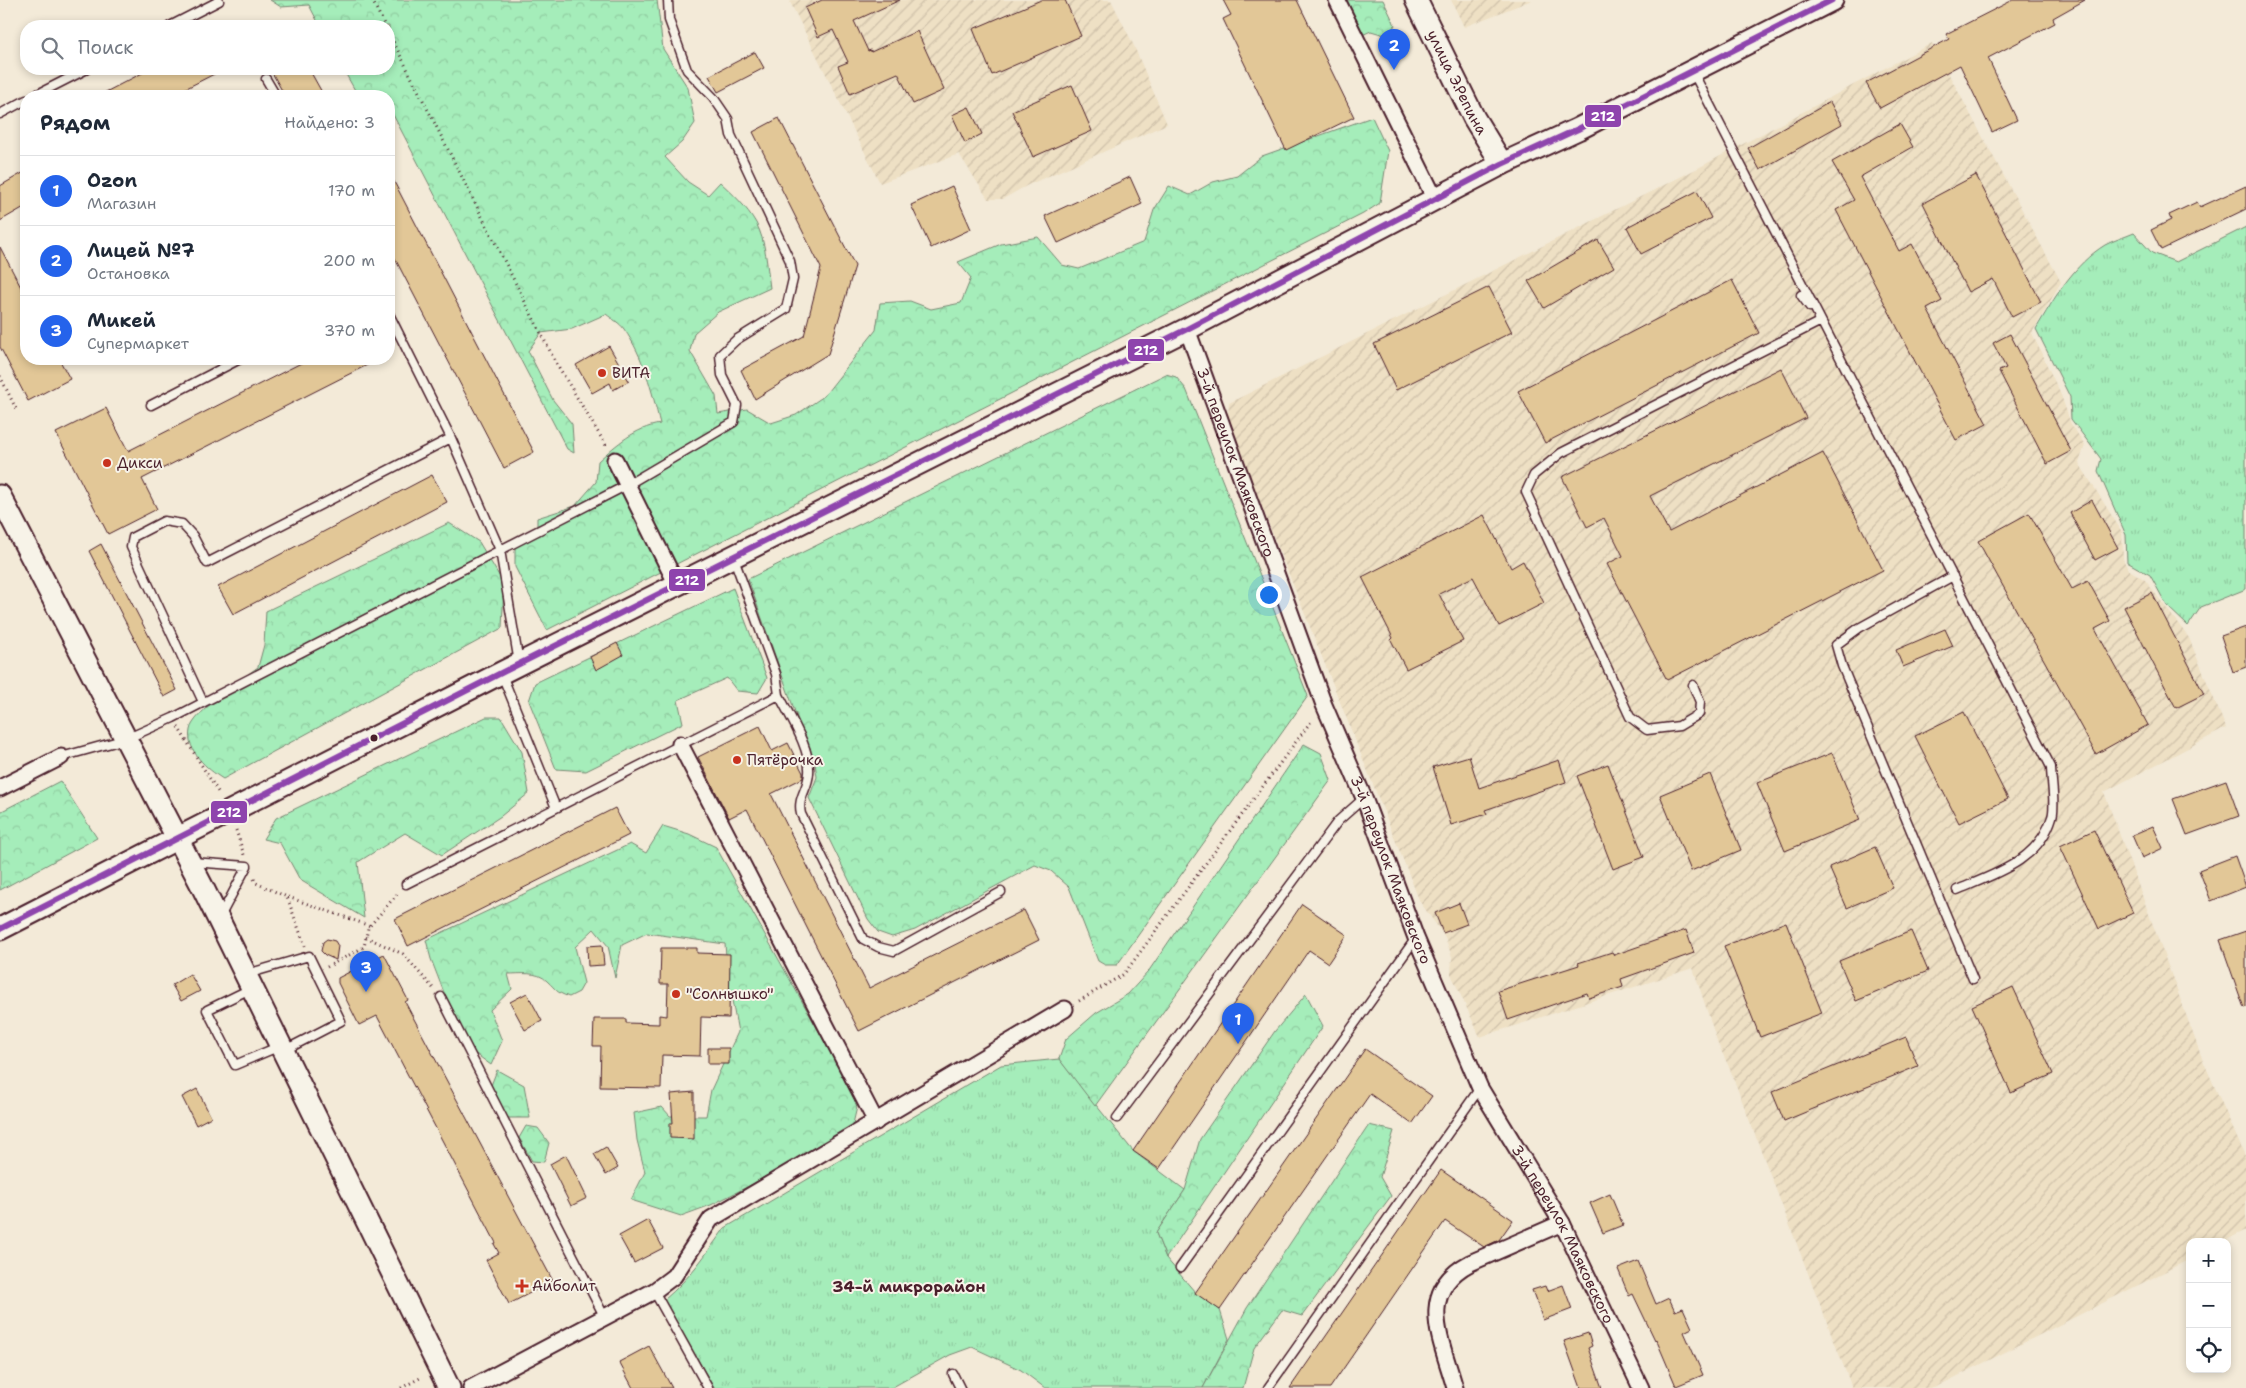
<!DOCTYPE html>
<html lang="ru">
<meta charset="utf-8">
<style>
body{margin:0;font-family:"Shantell Sans",sans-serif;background:#f2f2f3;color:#1f2937}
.controls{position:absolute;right:15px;bottom:15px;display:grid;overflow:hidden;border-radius:10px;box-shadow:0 2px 8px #0003}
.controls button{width:45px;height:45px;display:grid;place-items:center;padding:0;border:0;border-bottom:1px solid #e0e1e3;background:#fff;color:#1f2937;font:25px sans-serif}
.you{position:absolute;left:1268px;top:594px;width:18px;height:18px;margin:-12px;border:4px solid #fff;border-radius:50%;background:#1a73e8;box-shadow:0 0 0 8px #1a73e833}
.badge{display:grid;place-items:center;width:32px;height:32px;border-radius:50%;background:#2563eb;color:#fff;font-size:16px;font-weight:700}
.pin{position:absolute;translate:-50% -41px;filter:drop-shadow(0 1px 2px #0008)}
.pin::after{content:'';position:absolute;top:26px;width:18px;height:15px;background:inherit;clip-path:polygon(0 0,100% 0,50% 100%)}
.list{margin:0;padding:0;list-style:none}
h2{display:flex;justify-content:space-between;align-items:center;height:65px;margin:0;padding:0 20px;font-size:21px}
h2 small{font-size:16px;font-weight:400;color:#747a83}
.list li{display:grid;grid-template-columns:32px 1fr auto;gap:15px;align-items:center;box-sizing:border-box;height:70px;padding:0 20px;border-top:1px solid #e0e1e3}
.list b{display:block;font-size:19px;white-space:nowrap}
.list p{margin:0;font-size:16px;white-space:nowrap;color:#747a83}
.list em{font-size:16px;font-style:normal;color:#747a83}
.icon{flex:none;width:28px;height:28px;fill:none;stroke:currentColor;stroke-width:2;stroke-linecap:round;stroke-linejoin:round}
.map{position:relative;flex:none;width:2246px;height:1388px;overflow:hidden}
.search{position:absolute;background:#fff;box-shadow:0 2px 8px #0003;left:20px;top:20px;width:375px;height:55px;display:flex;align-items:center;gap:12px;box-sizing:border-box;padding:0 18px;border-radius:20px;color:#747a83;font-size:19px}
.panel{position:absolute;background:#fff;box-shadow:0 2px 8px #0003;left:20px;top:90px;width:375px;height:275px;border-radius:20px}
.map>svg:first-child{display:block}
.industrial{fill:url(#industrial-furrows)}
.grass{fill:url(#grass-tufts);stroke:#788672}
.forest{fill:url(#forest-crowns);stroke:#788672}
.building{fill:#e2c797;stroke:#4a1f2b}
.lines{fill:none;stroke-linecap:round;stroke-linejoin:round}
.lane-casing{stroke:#4a1f2b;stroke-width:11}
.street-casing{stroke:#4a1f2b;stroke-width:19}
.secondary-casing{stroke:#4a1f2b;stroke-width:25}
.path{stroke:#4a1f2b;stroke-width:3;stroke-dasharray:1 4;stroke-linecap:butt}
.lane{stroke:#f7f3e8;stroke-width:8}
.street{stroke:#f7f3e8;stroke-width:15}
.secondary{stroke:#f7f3e8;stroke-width:21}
.bus-1-casing{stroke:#f7f3e8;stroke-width:10}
.bus-1{stroke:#8e44ad;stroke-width:6}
.poi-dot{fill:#c8321e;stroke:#f7f3e8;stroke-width:2}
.bus-dot{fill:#4a1f2b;stroke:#f7f3e8;stroke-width:2}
.labels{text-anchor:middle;stroke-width:4;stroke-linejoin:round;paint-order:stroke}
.street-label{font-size:15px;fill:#4a1f2b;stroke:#f7f3e8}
.poi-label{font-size:15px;fill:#4a1f2b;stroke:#f7f3e8;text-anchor:start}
.neighbourhood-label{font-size:16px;font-weight:bold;fill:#4a1f2b;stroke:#f7f3e8}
.line-badge{stroke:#f7f3e8;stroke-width:2}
.badge-label{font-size:14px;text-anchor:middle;font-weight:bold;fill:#fff}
</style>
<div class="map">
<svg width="2246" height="1388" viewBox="0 0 2246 1388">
<defs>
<pattern id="industrial-furrows" width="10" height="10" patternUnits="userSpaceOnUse" patternTransform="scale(1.25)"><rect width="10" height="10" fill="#eee0c4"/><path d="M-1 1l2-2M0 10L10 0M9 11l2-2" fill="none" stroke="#cec0a9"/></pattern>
<pattern id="grass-tufts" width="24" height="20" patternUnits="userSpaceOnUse" patternTransform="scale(1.25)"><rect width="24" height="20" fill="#a5edba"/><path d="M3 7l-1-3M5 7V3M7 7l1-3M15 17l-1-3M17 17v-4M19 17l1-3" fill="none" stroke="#90cba0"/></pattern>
<pattern id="forest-crowns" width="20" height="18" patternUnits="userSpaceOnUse" patternTransform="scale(1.25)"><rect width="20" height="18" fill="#a5edba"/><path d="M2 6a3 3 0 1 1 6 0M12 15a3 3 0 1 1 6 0" fill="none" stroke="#90cba0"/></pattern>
</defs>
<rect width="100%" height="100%" fill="#f3ead8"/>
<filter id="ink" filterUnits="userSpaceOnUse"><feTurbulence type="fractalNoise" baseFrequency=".02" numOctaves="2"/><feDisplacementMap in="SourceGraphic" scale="10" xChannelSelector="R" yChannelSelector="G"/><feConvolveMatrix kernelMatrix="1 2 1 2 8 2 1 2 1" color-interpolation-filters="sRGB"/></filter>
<g filter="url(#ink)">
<!-- industrial -->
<path class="industrial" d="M793 0H1111L1134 46 1167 124 1028 185 1003 199H988L959 154 880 183 790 2Z
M1451 0H1532L1464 27Z
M1932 43 2061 282 2032 333 2061 395 2071 424 2085 445 2079 463 2122 532 2123 559 2128 569 2145 580 2189 638 2226 728 2104 792 2202 1058 2246 1158V1230L2223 1242H2190V1259L1934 1388H1852L1729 1067 1718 1044 1693 968 1480 1037 1451 974 1452 957 1445 937 1420 902 1258 497 1228 417 1229 403 1700 167Z"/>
<!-- grass -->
<path class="grass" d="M2246 227V589L2201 607 2188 626 2167 606 2150 575 2127 562 2126 535 2098 471 2101 459 2071 419 2070 397 2036 329C2054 298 2074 264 2105 245 2114 240 2125 237 2134 233L2152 253 2176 262Z
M1059 1059 1133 1151 1185 1190 1156 1233 1166 1258 1195 1292 1220 1310 1229 1339 1203 1388H1045L1021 1370 972 1347 950 1355 891 1388H714L664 1300C692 1276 704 1256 725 1228L1001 1065Z"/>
<!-- forest -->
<path class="forest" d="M270 0H657L663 49 688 88 695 123 682 142 665 157 688 182 708 195 720 182C733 194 747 207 756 223 766 241 767 267 770 288L718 312 694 333 690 351 716 396 718 414 747 409 771 423 796 415 824 396 876 330 880 303 910 301 931 309 961 303 971 278 958 262 1001 244 1038 237 1062 265 1079 269 1144 242 1154 210 1169 186 1190 195 1213 182 1237 176 1262 156 1372 117 1388 151 1380 203 1363 214 547 630 515 567V546L537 535V518L575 506 596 482 598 461C617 444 635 428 660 424 652 391 644 357 624 329 620 323 612 319 606 314L572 329 541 333 528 351 553 400 572 424 574 453 567 449 389 107V96H356V92L343 69H389V26H320L309 5 281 7Z
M1331 0H1383L1395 25 1388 36 1371 31 1351 40Z
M1166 374 1176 377 1186 389 1308 696 1117 965H1105L1098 961 1069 887 1051 871 1035 865 915 930 892 937 878 932 868 919 809 798 817 777 815 763 800 726 748 579Z
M449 523 479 542 504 584 502 628 223 779C207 769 186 751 190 730 192 714 244 677 258 667L264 645 266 611Z
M733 588 767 678 758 693 737 691 727 678 678 700 683 723 586 771 556 769 529 701 535 683Z
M486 717H501L522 752 529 793 501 816 442 855 405 833 358 862 364 918 300 880 280 843 263 839 276 818Z
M1304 744 1321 753 1331 780 1095 1106 1059 1059 1066 1039 1096 1013 1128 994 1148 972Z
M60 781 97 838 0 890V812Z
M663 826 689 834 716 847 851 1089 857 1107 852 1128 749 1186 711 1205 681 1216 631 1200 645 1172 637 1140 634 1113 662 1107 670 1116H706L711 1090 738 1032 728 979 725 944 647 933 622 945 615 978 608 946 594 929 575 947 584 983 579 992 569 997C554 991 558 991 547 981 538 971 520 974 508 974L512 989 490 1010 502 1041 491 1065 469 1049 453 1016 431 959 426 940 630 844 646 853Z
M1306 994 1323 1026 1166 1258 1156 1233 1185 1190 1200 1139 1275 1031Z
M497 1070 524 1085 530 1118H507L490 1088Z
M1369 1125 1394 1131 1380 1177 1391 1196 1302 1316 1282 1310 1254 1348 1243 1388H1203L1247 1308Z
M526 1126 538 1128 549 1143 544 1162 532 1161 519 1138Z"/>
<!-- building -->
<path class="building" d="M822 0H900L854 21 868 51 871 50V52L917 31 944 90 913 104 898 73 850 94 838 66 848 62 833 30 818 37 805 8Z
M1041 0H1065L1081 36 992 75 973 29Z
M1223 0H1297L1354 117 1286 150 1223 19 1231 15Z
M2013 0H2085L2053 18 2055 23 1988 58 2017 120 1992 132 1960 65 1880 108 1866 83 1949 39 1946 34Z
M755 52 764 68 718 92 709 76Z
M150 69H224L171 96H98Z
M270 69H309L324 96H285Z
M1072 85 1092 131 1033 157 1012 111Z
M1830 102 1842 124 1760 170 1748 148Z
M969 107 982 134 965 143 952 115Z
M779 118 855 266 828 354 755 399 741 370 804 336 821 268 753 132Z
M1900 124 1913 147 1860 177 1899 251 1912 244 1942 301 1927 309 1987 424 1956 440 1836 210 1854 200 1832 162Z
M26 171V206L0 221V186Z
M389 172 534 452 504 468 389 247Z
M1976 175 2041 302 2012 317 1993 279 1968 292 1923 203Z
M1130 177 1142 204 1058 243 1045 216Z
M952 186 971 229 931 248 911 205Z
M2246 186V209L2161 250 2151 230 2171 220 2169 215 2197 202 2200 207Z
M1697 191 1711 218 1641 254 1627 227Z
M1598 240 1614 267 1544 308 1528 281Z
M0 247 26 297V359H59L70 379 28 401 0 347Z
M1732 280 1759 333 1545 443 1518 391Z
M1489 287 1512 332 1396 390 1374 344Z
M2010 334 2071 451 2047 464 1999 371 2006 368 1993 343Z
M609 346 629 381 613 390 610 383 592 393 576 365Z
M309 359H379L142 479 157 509 108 534 56 433 106 408 128 451Z
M1781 368 1806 418 1650 496 1669 532 1823 453 1883 570 1667 680 1607 564 1623 556 1604 518 1587 527 1562 477Z
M432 475 447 502 233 614 218 587Z
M2092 500 2118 548 2095 560 2070 513Z
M2029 513 2072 589 2088 581 2110 621 2095 629 2148 725 2096 754 1978 541Z
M1484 515 1511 568 1523 561 1544 603 1499 626 1473 577 1439 594 1463 641 1406 669 1391 640 1393 638 1362 577Z
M101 544 177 690 164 697 89 551Z
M2152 593 2204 694 2176 708 2124 607Z
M2246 627V667L2233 672 2221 636Z
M1945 629 1953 646 1903 667 1896 650Z
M617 643 623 655 596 670 590 657Z
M1964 712 2008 799 1959 823 1915 736Z
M760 726 772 751 788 743 803 773V778L771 794 869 988 1024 910 1039 940 859 1031 747 809 729 818 698 757Z
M1832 753 1860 820 1785 851 1757 783Z
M1469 756 1479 788 1559 760 1566 782 1485 810 1487 814 1451 825 1433 767Z
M1608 764 1644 857 1613 869 1577 776Z
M1710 774 1741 850 1691 871 1660 795Z
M2226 780 2239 816 2187 835 2173 799Z
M615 808 629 835 408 946 395 919Z
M2153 826 2163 848 2142 858 2132 835Z
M2094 830 2133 913 2099 929 2060 846Z
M1875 847 1893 888 1847 908 1829 867Z
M2235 856 2246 887 2211 901 2199 870Z
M1459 903 1467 924 1443 933 1435 913Z
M1302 904 1347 935 1328 963 1309 950 1159 1169 1133 1151Z
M1786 922 1822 1013 1760 1037 1724 946Z
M1686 930 1694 953 1621 979 1623 987 1589 998 1587 993 1508 1020 1498 991 1579 965 1578 963 1612 952 1614 955Z
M1911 931 1928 971 1856 1001 1839 961Z
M2246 931V1007L2244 1008 2220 940Z
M327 939 335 941 338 946 336 960 325 955 321 951 323 942Z
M602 945 604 965 588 966 587 946Z
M661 948H697V953L730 954 729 1018 701 1017 700 1056 662 1055 661 1088 600 1087 601 1046H593L594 1019H626V1023L659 1024V1015L667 1016 668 984H660Z
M384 954 408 1000 405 1002 553 1281 509 1304 486 1260 499 1253 494 1244 496 1243 377 1016 359 1025 338 983V978Z
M190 974 200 991 181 1001 172 985Z
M2013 987 2053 1074 2011 1093 1972 1006Z
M527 993 542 1021 525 1030 510 1002Z
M1906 1037 1918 1066 1784 1121 1772 1092Z
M708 1048H729V1064H708Z
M1365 1049 1432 1096 1412 1124 1370 1094 1220 1310 1195 1293Z
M197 1089 211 1117 196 1125 182 1097Z
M694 1092V1139L670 1138V1123H673L671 1094Z
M606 1147 618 1168 606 1175 594 1154Z
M566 1155 587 1198 571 1206 550 1164Z
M1441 1170 1513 1220 1499 1240 1484 1247 1445 1221 1330 1388H1290Z
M1610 1194 1623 1225 1603 1233 1590 1203Z
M648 1220 663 1248 634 1263 619 1236Z
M1638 1261 1656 1304 1669 1298 1675 1311 1683 1308 1692 1328 1684 1332 1703 1375 1676 1386 1656 1339 1655 1340 1633 1294 1629 1296 1618 1269Z
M1563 1285 1572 1309 1543 1320 1532 1290 1545 1286 1547 1291Z
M1588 1333 1592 1346 1588 1348 1602 1388H1581L1564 1341Z
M649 1346 672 1388H633L619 1362Z"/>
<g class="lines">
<!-- lane casing -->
<g class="lane-casing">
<path id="lane" d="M170 26 219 1
M1693 72 2051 767C2051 780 2056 806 2052 817 2039 861 1995 874 1957 890
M266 79 276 96
M34 96 87 69
M0 114 26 100
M1801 295 1810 307
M389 314 451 438 500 550 519 663
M151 405 240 359
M1953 576 1859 628 1836 645 1842 666 1973 979
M502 675 556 808
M1693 685 1700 702 1699 714 1679 726 1647 730 1630 717 1526 492 1534 475 1561 453 1821 321 1818 318
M779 695C790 717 811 749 809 773 808 790 797 797 801 814L863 939 878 947 894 951 1001 892
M203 702 131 547 133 537 164 521 182 524 193 536 207 563 451 438
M61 757 126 739 173 718 627 485 734 422 737 405 722 375 720 355 736 340 786 309 793 279 790 261 731 135 728 119 713 97 687 70 669 20 668 0
M192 862 247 866 220 917
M406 884 779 695 776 674 734 559
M247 974 309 956 341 1021 285 1050
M250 989 207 1010 235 1065 280 1046
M441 997 604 1316
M1117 1118 1338 821 1364 798
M1180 1268 1416 938
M654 1291 708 1388
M953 1374 960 1388
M1268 1388 1480 1088"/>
</g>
<!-- street casing -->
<g class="street-casing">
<g id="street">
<path d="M1337 0 1435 199"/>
<path id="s1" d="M1187 329 1324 705 1364 798 1416 938 1480 1088 1562 1223 1641 1388"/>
<path d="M615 460 677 585"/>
<path d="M680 744 876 1122"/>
<path d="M0 788 61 757"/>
<path d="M471 1388 654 1291 674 1276 711 1219 1065 1009"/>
<path d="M1455 1388C1442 1341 1415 1292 1470 1263L1562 1223"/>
</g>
</g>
<!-- secondary casing -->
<g class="secondary-casing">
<g id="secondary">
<path id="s2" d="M1416 0 1474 118 1502 164"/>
<path d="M0 496 203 888 449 1388"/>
<path d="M0 929 501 673 1187 329 1502 164 1578 129 1832 0"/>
</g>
</g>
<!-- path -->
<path class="path" d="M372 0 385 26
M389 33 555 361 607 447
M0 376 17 411
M178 727 220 795
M236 830 244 855
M254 879 256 883 287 897 305 946
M288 897 370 926
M366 937 403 954 434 989
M327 967 364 947 368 928 399 892
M1079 1001 1124 974 1312 720
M401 1388 422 1377"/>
<!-- lane -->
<use href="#lane" class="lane"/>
<!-- street -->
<use href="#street" class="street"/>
<!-- secondary -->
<use href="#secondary" class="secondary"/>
<!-- bus-1 casing -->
<g class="bus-1-casing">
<path id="bus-1" d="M0 929 501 673 1187 329 1502 164 1578 129 1832 0"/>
</g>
<!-- bus-1 -->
<use href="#bus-1" class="bus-1"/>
</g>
</g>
<!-- markers -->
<g class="poi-dot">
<circle cx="602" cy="373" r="5"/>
<circle cx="107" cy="463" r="5"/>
<circle cx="737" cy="760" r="5"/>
<circle cx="676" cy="994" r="5"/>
<path d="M519.5 1278.5h5v5h5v5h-5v5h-5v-5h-5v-5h5z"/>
</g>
<circle class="bus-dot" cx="374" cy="738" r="4.5"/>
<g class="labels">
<!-- street labels -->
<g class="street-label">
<text dy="5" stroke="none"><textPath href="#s2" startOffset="92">улица Э.Репина</textPath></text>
<text dy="5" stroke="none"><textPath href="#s1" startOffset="142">3-й переулок Маяковского</textPath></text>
<text dy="5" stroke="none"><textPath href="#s1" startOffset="578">3-й переулок Маяковского</textPath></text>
<text dy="5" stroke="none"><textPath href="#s1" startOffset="982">3-й переулок Маяковского</textPath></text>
</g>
<!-- poi labels -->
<g class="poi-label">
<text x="612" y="378">ВИТА</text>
<text x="117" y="468">Дикси</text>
<text x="747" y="765">Пятёрочка</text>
<text x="686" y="999">"Солнышко"</text>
<text x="532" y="1291">Айболит</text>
</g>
<!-- neighbourhood labels -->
<g class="neighbourhood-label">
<text x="909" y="1292">34-й микрорайон</text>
</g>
</g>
<g class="line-badge">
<rect x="1584" y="104" width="38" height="24" rx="5" fill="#8e44ad"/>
<rect x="1127" y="338" width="38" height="24" rx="5" fill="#8e44ad"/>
<rect x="668" y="568" width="38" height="24" rx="5" fill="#8e44ad"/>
<rect x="210" y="800" width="38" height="24" rx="5" fill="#8e44ad"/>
</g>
<g class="badge-label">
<text x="1603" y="121">212</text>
<text x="1146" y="355">212</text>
<text x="687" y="585">212</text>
<text x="229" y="817">212</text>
</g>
</svg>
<div class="controls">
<button>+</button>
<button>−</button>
<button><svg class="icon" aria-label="locate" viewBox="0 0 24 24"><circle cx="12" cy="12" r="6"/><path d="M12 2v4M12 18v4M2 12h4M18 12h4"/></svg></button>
</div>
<div class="you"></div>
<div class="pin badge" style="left:1238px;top:1044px">1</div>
<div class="pin badge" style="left:1394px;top:70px">2</div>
<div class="pin badge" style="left:366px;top:992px">3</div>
<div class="search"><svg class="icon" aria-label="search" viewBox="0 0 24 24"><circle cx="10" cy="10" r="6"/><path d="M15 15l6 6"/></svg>Поиск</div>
<section class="panel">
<h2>Рядом<small>Найдено: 3</small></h2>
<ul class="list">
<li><span class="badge">1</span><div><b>Ozon</b><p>Магазин</p></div><em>170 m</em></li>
<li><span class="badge">2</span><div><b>Лицей №7</b><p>Остановка</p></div><em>200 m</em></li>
<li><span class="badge">3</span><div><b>Микей</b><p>Супермаркет</p></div><em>370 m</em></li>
</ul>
</section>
</div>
